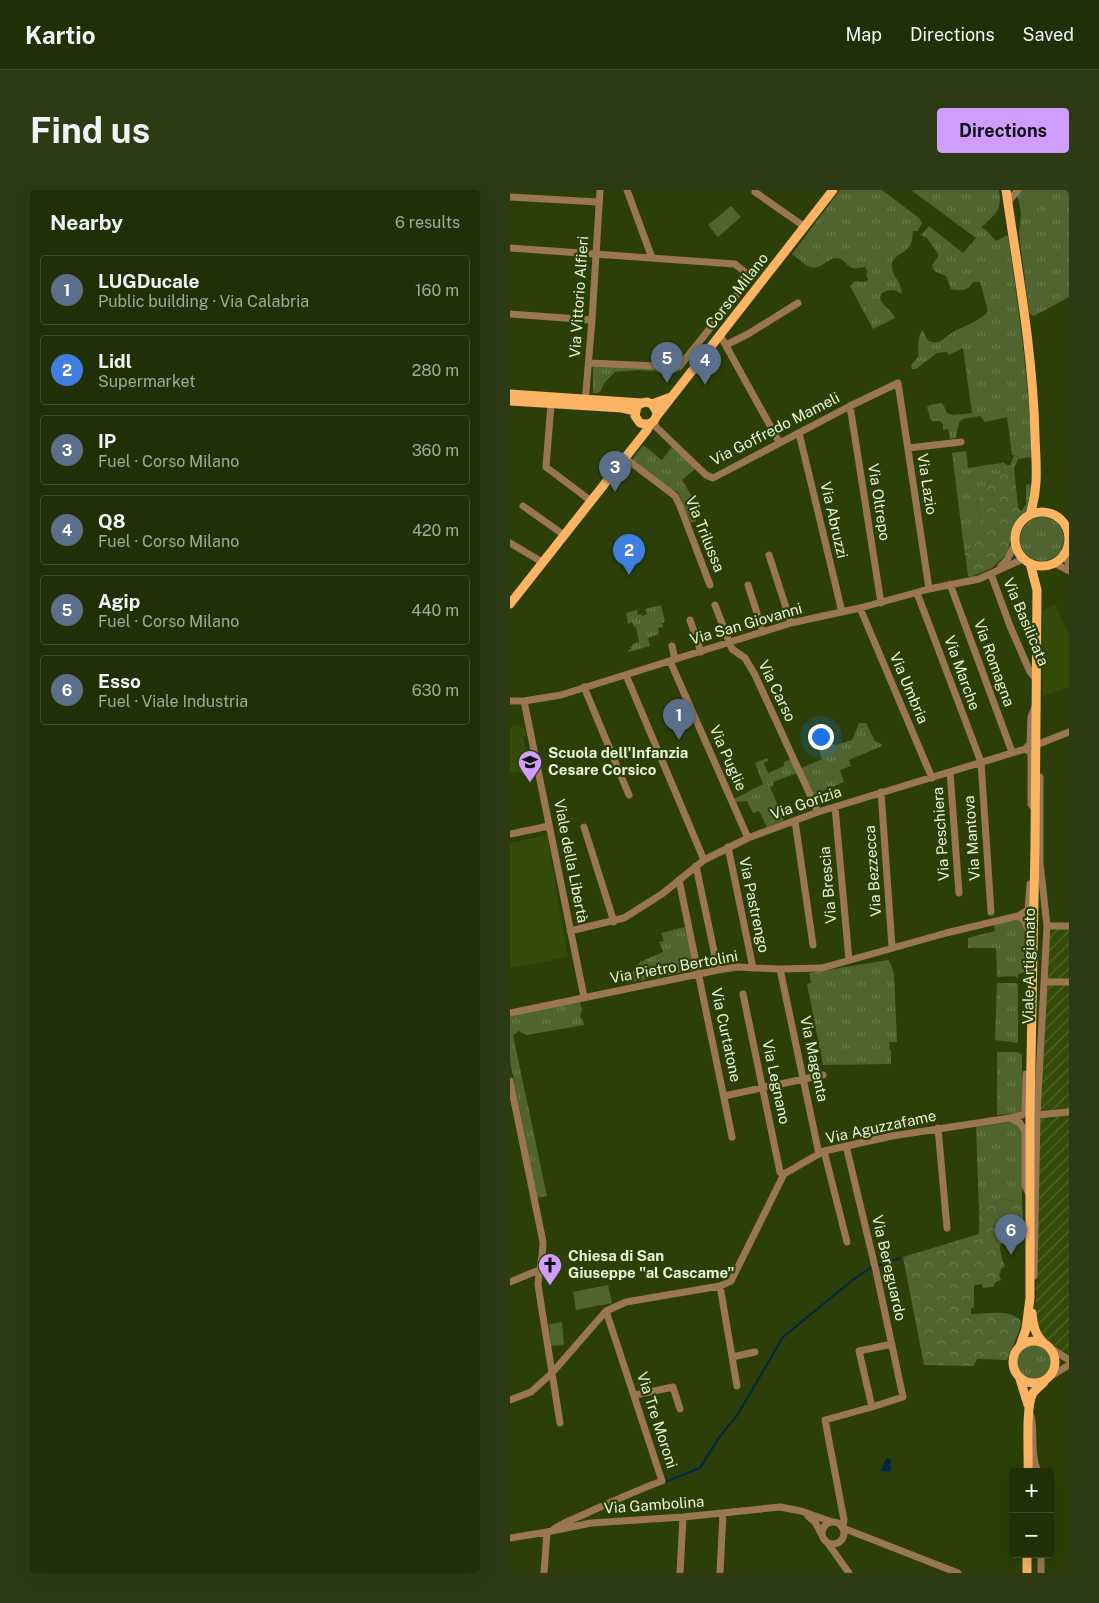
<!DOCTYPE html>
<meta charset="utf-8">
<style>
body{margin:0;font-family:"Public Sans",sans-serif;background:#2d3b14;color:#f1f3f6}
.controls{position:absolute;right:15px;bottom:15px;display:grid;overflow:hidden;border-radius:5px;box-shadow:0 5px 20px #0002}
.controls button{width:45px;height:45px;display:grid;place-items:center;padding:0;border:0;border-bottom:1px solid #3e4a28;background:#212f06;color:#f1f3f6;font:25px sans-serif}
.you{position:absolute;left:310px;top:546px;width:18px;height:18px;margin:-12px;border:4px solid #fff;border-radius:50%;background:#1a73e8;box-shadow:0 0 0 8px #1a73e833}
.badge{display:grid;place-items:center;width:32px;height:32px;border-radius:50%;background:#d09dfe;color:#fff;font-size:16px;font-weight:700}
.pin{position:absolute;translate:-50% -41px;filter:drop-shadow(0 1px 2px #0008)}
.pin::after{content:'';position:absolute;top:26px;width:18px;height:15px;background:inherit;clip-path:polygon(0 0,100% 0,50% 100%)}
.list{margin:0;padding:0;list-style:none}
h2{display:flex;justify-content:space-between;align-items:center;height:65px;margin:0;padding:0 20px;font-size:21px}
h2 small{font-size:16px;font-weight:400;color:#a2a99b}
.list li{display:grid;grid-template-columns:32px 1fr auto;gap:15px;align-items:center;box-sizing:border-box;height:70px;margin:0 10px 10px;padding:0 10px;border:1px solid #3e4a28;border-radius:5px}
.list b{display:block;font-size:19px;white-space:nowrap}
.list p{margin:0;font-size:16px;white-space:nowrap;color:#a2a99b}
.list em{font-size:16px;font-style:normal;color:#a2a99b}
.map{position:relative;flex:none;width:559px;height:1383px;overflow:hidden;border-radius:5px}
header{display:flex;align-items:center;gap:30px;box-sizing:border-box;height:70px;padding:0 25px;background:#212f06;border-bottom:1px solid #3e4a28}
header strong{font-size:24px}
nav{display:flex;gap:28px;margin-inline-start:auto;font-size:18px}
.intro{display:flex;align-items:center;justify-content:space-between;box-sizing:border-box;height:120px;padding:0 30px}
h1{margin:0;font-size:35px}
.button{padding:12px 22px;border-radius:5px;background:#d09dfe;color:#111;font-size:18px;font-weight:700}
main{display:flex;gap:30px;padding:0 30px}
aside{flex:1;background:#212f06;border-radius:5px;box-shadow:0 5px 20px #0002}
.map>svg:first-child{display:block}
.built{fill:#344b09}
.industrial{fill:url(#industrial-furrows)}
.grass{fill:url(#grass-tufts)}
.forest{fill:url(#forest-crowns)}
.garden{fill:#4f642f}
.water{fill:#002847}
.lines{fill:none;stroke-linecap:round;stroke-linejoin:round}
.stream{stroke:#002847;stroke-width:2}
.minor{stroke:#9a7752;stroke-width:7}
.major{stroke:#fbb464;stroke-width:9}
.labels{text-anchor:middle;stroke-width:4.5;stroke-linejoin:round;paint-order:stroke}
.street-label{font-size:15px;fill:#e5f3d6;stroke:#2c3f08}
.poi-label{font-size:15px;font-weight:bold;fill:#e5f3d6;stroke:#2c3f08;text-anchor:start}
</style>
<header>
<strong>Kartio</strong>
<nav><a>Map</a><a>Directions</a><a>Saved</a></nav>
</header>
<div class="intro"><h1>Find us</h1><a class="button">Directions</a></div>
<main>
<aside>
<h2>Nearby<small>6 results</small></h2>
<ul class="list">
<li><span class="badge" style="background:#5c6f8a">1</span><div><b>LUGDucale</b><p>Public building · Via Calabria</p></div><em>160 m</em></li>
<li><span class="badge" style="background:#3f7fe0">2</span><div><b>Lidl</b><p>Supermarket</p></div><em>280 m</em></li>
<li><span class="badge" style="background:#5c6f8a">3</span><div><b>IP</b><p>Fuel · Corso Milano</p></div><em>360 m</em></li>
<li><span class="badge" style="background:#5c6f8a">4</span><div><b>Q8</b><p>Fuel · Corso Milano</p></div><em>420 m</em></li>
<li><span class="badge" style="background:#5c6f8a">5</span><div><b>Agip</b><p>Fuel · Corso Milano</p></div><em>440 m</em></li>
<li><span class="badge" style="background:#5c6f8a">6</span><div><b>Esso</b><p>Fuel · Viale Industria</p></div><em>630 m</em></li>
</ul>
</aside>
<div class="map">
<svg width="559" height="1383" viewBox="0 0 559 1383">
<defs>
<pattern id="industrial-furrows" width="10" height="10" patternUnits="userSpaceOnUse" patternTransform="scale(1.25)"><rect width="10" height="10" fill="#344b09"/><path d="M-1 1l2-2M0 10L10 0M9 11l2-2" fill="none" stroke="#51652c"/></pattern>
<pattern id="grass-tufts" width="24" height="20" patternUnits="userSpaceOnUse" patternTransform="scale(1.25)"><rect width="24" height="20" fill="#4f642f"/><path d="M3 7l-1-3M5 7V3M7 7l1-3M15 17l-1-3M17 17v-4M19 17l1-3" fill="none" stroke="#687b4c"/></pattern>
<pattern id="forest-crowns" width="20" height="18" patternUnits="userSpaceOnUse" patternTransform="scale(1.25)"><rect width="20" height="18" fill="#4f642f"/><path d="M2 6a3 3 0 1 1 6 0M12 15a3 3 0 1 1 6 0" fill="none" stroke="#687b4c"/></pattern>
</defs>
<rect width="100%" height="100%" fill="#2c3f08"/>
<!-- built -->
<path class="built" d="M545 415 559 445V497L533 506V420Z
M9 534 10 538H15L16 545 13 546 16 560H19L20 567 16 568 21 580 11 583 10 581 0 583V538H2V536Z
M37 645 58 767 0 778V653Z"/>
<!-- industrial -->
<path class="industrial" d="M544 739H559V1168L532 1146 525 1133 529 929 539 746Z"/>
<!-- grass -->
<path class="grass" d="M330 0H372L409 28 412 33 408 41H403C402 44 403 50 401 53 398 64 380 64 382 78 383 87 391 91 392 104 385 99 379 99 372 103L370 107C372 117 382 119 385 128L363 139 340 96 345 91 353 92 358 90 356 84 358 82 355 77C351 77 346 79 343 78 336 77 335 68 326 68 322 68 319 71 315 73 301 84 294 73 282 64Z
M401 0H489C492 23 486 22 471 38L475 39 486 51 497 45 498 47C509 120 519 193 522 267L508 269V266L502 265 497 227 475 232 470 226C449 230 450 225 446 248L440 249 438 239 433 240V234L430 231H422L420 228 417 217 420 215 431 213 434 216 437 223 443 225 462 223 453 158 439 165 437 162 427 163 406 179H402L401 175 408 167C409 157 406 149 413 140 415 145 416 151 422 152 431 154 436 146 443 142 455 136 466 132 477 123V117L470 92H463C458 101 451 101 441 99L436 86 424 81 422 75 429 65 417 48 411 45 419 36 453 63 466 48Z
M519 0H559V107L524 126 521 125 519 122 509 44 511 23 509 12 515 15 520 8Z
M84 175 168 179V182L164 183 127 180 105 182 95 192 90 202 87 203H83V178Z
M133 255 152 270 162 257 186 278 172 290 185 311 186 331 181 333 168 302 157 298 122 270Z
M456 261 458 278 492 273 491 284 483 286 468 309 467 318 471 330 462 356 455 363V366L442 263Z
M510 349a22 22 0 1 1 44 0a22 22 0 1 1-44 0Z
M151 415 155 432 152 433 153 437 148 438 149 444 138 448 140 456 119 462 118 460 121 459 120 457 123 456 122 454 129 452 126 437H124L122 432 118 434 116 423 127 420 128 425 131 424 132 426 137 424 135 419Z
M349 533H356L365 551 371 554 372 556 339 570 341 576 330 580 334 592 303 605 291 578 312 569 308 558 321 553 326 555 342 550Z
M257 568 258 571 254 573 258 583 274 576V572L281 569 287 583 263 592 264 595 260 597 274 630 257 637 249 621 243 623 237 611 226 612 224 609 253 594 245 573Z
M508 729 514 734V782L508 785V789L505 786 487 787 486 758H458V748L485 741 484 733Z
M175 737 185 780 122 792 123 781 130 772 153 762 149 752 154 751 151 743Z
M378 770 381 775 384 784 387 852H379L380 860H381V874L313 875 297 794 301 793 299 783Z
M487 793H506L508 795V853L485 850Z
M70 812 72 820 70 826 73 831 74 835 16 845 9 841 3 845 37 1006 27 1008 0 871V826Z
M487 862H508L512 865V920L508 923 487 925Z
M499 932 507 934 512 941V1012L491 1009 469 1021 466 937Z
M507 1172a17 17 0 1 1 34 0a17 17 0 1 1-34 0Z"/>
<!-- forest -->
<path class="forest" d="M504 0H519L520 8 518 14 515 15 509 12Z
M507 264 508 269 504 278 508 317 510 321H511L516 315V295L520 294 522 303 518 319 504 337 497 364 482 378 461 387 458 386 455 363 462 356 464 344 471 330 467 318 468 309 483 286 491 284 492 273 493 272 497 275H500L504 266Z
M491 1009 512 1012 514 1041C510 1048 506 1046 499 1047 485 1049 491 1068 495 1076L490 1080 491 1082 489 1084 491 1090 486 1092 483 1097 473 1098 472 1094 464 1095V1118H461V1124C477 1125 496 1118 510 1130L511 1134 510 1138 497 1170 467 1169 464 1176 414 1175 393 1067 469 1044V1021Z"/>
<!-- garden -->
<path class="garden" d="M221 16 231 27 208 47 198 35Z
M98 1095 102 1113 66 1120 63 1102Z
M52 1132 54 1155 41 1156 39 1134Z"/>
<!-- water -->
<path class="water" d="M378 1268 381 1270 380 1275 381 1279 379 1282 371 1281 375 1270Z"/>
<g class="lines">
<!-- stream -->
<path class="stream" d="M367 1076 390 1068
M155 1292 190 1278 208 1249 228 1224 273 1147 344 1089 363 1076"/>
<!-- minor -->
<path class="minor" d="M117 0 142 68
M245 2 295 37
M0 7 88 12
M498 12 508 0
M0 58 225 74 241 87 169 177 79 173
M0 124 82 130
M210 145 268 250
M216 155 238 144 288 113
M75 213 82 130 90 0
M41 214 36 277 81 311
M340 216 371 413
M144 231 146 237 196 285 203 288 340 216 388 193 419 399
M289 243 332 422
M398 258 451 252
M115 268 165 306 170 316 200 395
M13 316 54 345
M555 336 559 337
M558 350 559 349
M0 353 32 372
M555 363 559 376
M259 365 281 433
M544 373 559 381
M491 376 497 370 505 354
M481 384 500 436 520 482 526 489
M440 394 502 562
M238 395 253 442
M407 403 471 572 481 722
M205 415 222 459 235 468 245 485 308 622
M350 418 422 588
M180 430 191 462
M162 456 165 469
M160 471 238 648
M116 485 194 670
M74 497 119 605
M0 511H14L51 505 281 433 350 418 419 399 469 389 513 369
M14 511 74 807
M526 555 559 542
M515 559 520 562 521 566V614L526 621
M515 559 520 554 521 527 525 517
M440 582 449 703
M371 602 382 757
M325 617 339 770
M285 631 303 755
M74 637 104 732
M0 644 39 636
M218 657 243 778
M186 676 208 780
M169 690 222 947
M508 726 514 730 518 739V785L522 793
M537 736H559
M60 741 114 728 152 704 194 670 238 648 308 622 515 559
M270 779 309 964
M534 792H559
M233 804 270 982 274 984
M0 823 208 780 227 777 270 779 312 778 436 743 508 726 518 720 520 694
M0 891 33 1052C33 1066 29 1080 28 1095L50 1233
M214 906 313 885
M527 925 559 922
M500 928 510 933 515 941V996L519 1004
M428 938 437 1038
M314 961 337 1052
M524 1086 527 925 537 736 530 673V587
M0 1092 29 1080
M210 1096 227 1196
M540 1158 559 1170
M222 1167 245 1162
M541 1186 559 1175
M125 1205 163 1197 170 1219
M0 1210 21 1202 42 1183 96 1121 116 1112 210 1096 221 1091 274 984 314 961 382 946 500 928 512 925 515 922 516 884
M362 1217 349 1161 382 1154
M521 1226C525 1244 520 1264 528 1282
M298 1326 305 1332 312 1345
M312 1343a11 11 0 1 1 22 0a11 11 0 1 1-22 0Z
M333 1337 334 1330 315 1230 362 1217 393 1207 366 1081 336 956
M333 1338 448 1383
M44 1339C55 1331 67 1328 79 1322 104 1311 127 1300 152 1291L96 1121
M0 1348 37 1342 81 1333 173 1327 270 1317 291 1321 322 1332
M317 1352 339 1383
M34 1383 37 1342
M170 1383 173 1327
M210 1383 213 1323
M531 1383V1364"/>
<!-- major -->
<path class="major" d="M496 0C508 82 523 163 525 246 526 275 529 297 520 325
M0 204 132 213
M0 211 112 218 125 221
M142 214 147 222C146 232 140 236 130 233L125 226 127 216 132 213 137 212 142 214 161 207
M146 227 323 0
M505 349a27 27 0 1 1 54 0a27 27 0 1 1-54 0Z
M0 414 137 240 140 234
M522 1123C523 1135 525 1145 534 1153
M503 1172a21 21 0 1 1 42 0a21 21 0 1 1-42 0Z
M510 1156 516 1139 520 1108V924L525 656 527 400 520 373
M510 1189 518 1215
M518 1282C519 1264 515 1217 523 1203 526 1199 530 1196 534 1192
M517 1383V1364"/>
</g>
<!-- icons -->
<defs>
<g id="school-pin" transform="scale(1.25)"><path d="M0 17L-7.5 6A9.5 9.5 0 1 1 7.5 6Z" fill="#d09dfe" stroke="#2c3f08"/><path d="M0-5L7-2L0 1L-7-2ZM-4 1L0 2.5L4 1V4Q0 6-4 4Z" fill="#111"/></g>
<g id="church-pin" transform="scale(1.25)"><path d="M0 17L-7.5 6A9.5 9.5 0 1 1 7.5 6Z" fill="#d09dfe" stroke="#2c3f08"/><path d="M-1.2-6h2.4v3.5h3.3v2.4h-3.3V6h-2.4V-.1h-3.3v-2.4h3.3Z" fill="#111"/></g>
</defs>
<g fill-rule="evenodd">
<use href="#school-pin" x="20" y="572"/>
<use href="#church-pin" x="40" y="1075"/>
</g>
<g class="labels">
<!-- street labels -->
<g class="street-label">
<text transform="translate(227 101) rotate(-52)" y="5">Corso Milano</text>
<text transform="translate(69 107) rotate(-86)" y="5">Via Vittorio Alfieri</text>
<text transform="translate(265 239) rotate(-27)" y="5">Via Goffredo Mameli</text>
<text transform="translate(417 294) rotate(81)" y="5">Via Lazio</text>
<text transform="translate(369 312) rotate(81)" y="5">Via Oltrepo</text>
<text transform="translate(324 330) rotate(77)" y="5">Via Abruzzi</text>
<text transform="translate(195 344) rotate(68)" y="5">Via Trilussa</text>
<text transform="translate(516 432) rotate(67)" y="5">Via Basilicata</text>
<text transform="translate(236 434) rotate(-16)" y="5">Via San Giovanni</text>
<text transform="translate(484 473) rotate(70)" y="5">Via Romagna</text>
<text transform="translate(452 483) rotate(70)" y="5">Via Marche</text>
<text transform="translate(399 498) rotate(67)" y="5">Via Umbria</text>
<text transform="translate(267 501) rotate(64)" y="5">Via Carso</text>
<text transform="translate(218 568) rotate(66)" y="5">Via Puglie</text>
<text transform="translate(296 613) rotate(-19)" y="5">Via Gorizia</text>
<text transform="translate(431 644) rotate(-94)" y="5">Via Peschiera</text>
<text transform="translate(462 648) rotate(-94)" y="5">Via Mantova</text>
<text transform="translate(61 671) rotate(79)" y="5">Viale della Libertà</text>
<text transform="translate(363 681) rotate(-94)" y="5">Via Bezzecca</text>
<text transform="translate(318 695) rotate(-95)" y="5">Via Brescia</text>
<text transform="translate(244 715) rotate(78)" y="5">Via Pastrengo</text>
<text transform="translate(519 776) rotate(-89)" y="5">Viale Artigianato</text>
<text transform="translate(164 777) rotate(-10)" y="5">Via Pietro Bertolini</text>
<text transform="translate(216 845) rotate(78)" y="5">Via Curtatone</text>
<text transform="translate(304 869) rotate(78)" y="5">Via Magenta</text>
<text transform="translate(266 892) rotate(78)" y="5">Via Legnano</text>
<text transform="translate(371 937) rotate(-12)" y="5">Via Aguzzafame</text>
<text transform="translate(379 1078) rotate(77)" y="5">Via Bereguardo</text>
<text transform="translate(147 1230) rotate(72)" y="5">Via Tre Moroni</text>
<text transform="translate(144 1315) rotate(-4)" y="5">Via Gambolina</text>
</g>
<!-- poi labels -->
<g class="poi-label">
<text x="38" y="568">Scuola dell'Infanzia<tspan x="38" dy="17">Cesare Corsico</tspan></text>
<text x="58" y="1071">Chiesa di San<tspan x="58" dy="17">Giuseppe "al Cascame"</tspan></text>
</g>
</g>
</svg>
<div class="controls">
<button>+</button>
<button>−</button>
</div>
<div class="you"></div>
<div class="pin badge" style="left:169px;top:550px;background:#5c6f8a">1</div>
<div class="pin badge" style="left:119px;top:385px;background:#3f7fe0">2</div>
<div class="pin badge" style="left:105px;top:302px;background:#5c6f8a">3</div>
<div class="pin badge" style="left:195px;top:195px;background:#5c6f8a">4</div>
<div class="pin badge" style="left:157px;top:193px;background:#5c6f8a">5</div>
<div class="pin badge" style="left:501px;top:1065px;background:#5c6f8a">6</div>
</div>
</main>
